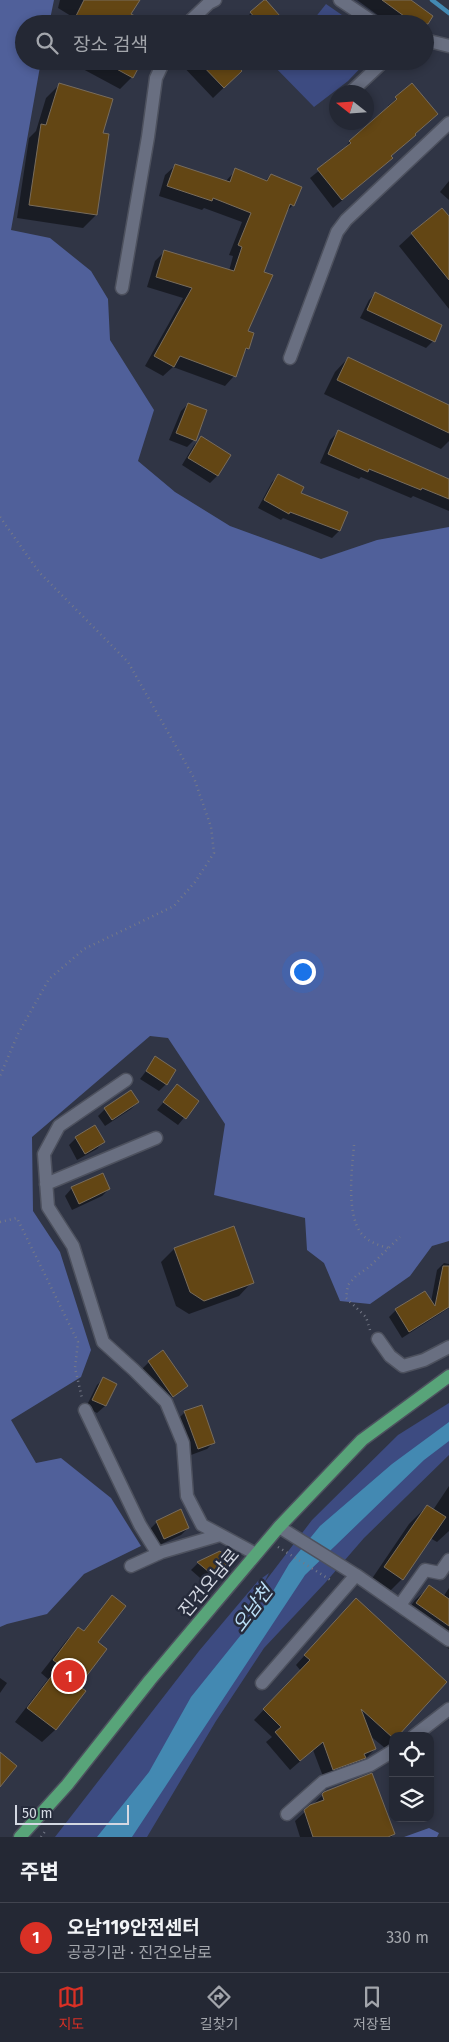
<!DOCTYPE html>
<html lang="ko">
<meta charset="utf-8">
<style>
body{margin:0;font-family:"Fira Sans","Noto Sans KR",sans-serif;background:#2c303c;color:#f1f3f6}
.controls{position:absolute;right:15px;bottom:15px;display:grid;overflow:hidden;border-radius:10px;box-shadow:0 2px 8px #0003}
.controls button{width:45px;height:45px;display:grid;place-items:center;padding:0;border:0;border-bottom:1px solid #41444f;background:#242834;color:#f1f3f6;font:25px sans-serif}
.compass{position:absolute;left:329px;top:85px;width:45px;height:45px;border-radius:50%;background:#242834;box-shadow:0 2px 8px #0003;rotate:287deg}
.scale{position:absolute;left:15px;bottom:12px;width:114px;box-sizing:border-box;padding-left:5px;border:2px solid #d4d8e2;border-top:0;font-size:14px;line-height:18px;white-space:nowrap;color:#d4d8e2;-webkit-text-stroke:4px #262b3b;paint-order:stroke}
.you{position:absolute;left:302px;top:971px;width:18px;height:18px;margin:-12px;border:4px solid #fff;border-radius:50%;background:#1a73e8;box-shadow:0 0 0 8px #1a73e833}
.badge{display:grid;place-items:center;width:32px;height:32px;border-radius:50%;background:#d93025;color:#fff;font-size:16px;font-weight:700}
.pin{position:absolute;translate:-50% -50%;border:2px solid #fff;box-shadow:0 1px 5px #0006}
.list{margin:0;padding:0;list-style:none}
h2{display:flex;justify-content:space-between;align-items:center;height:65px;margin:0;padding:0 20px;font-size:21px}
h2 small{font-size:16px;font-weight:400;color:#a3a6ac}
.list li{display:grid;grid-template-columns:32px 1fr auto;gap:15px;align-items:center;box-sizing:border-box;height:70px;padding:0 20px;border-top:1px solid #41444f}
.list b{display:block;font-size:19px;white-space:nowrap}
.list p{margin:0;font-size:16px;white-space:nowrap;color:#a3a6ac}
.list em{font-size:16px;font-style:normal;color:#a3a6ac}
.icon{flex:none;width:28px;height:28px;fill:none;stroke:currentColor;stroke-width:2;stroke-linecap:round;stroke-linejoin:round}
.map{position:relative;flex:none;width:449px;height:1837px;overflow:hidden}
.search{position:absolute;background:#242834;box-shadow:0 2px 8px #0003;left:15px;right:15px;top:15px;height:55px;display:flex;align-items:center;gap:12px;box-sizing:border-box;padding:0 18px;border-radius:28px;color:#a3a6ac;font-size:19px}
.sheet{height:135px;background:#242834}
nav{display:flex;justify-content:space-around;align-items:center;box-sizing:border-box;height:70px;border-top:1px solid #41444f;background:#242834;font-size:14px;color:#a3a6ac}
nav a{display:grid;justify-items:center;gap:2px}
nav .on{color:#d93025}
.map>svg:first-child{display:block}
.green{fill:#3d4b81}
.forest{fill:#50609a}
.water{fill:#4389b2}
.shadow{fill:#0007}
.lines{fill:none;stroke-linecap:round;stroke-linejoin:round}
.stream{stroke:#4389b2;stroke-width:4.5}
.building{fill:#634614;stroke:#786c5c}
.minor-casing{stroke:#4d515e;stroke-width:15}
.major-casing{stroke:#4d515e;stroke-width:15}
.path{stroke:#757987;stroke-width:2.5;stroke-dasharray:1 4;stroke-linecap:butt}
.minor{stroke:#696f81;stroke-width:12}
.major{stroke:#58a479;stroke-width:12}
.labels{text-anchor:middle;stroke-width:5;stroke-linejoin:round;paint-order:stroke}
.street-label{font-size:18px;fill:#d4d8e2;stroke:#262b3b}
.water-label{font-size:19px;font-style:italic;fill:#bce0f7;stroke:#262b3b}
</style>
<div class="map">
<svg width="449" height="1837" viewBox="0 0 449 1837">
<rect width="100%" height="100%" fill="#303545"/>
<!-- green -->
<path class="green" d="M326 4 355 24H310Z
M271 61H367L348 81 314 107 270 62Z
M449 1403V1455L364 1538 325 1583 264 1648 216 1721 147 1837H55L199 1651 258 1581 269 1573 264 1583 312 1520 398 1435Z"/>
<!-- forest -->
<path class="forest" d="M0 0H54L49 24H24V61H41L11 230 50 238 91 271 108 299 110 340 154 410 138 461 175 492 230 526 321 559 377 540 449 527V1241L432 1246 410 1276 370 1304 340 1301 324 1263 307 1250 305 1218 214 1195 225 1124 168 1038 150 1036 32 1137 33 1211 60 1252 91 1350 81 1377 11 1420 36 1463 61 1458 111 1498 141 1546 84 1574 47 1614 7 1624 0 1627Z
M429 1828 439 1833 437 1837H404Z"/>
<!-- water -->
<path class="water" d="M449 1422V1441L424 1460 305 1575 132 1837H97L149 1772 191 1697 265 1605 289 1564 320 1526 392 1464Z"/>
<!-- shadow -->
<path class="shadow" d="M60 0H138L129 14 148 24H67L71 16 58 8Z
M357 0H409L432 16 425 25V24H390Z
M251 13 285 24H247L244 20Z
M68 61H141L132 77 120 89Z
M178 61H231L241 71 213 98Z
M59 85 102 134 96 215 83 228 17 218 29 138 36 131 46 98Z
M412 85 413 134 357 188 333 208 310 178 343 151 350 141 389 108 388 106Z
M175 166 225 182 236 170 265 181 271 175 300 187 293 205 285 213 262 273 247 332 248 348 243 353 234 376 225 386 173 367 163 376 145 366 183 298 147 287 155 261 165 251 229 271 233 256 229 255 242 222 204 208 202 210 159 196 165 175Z
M449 181V200L440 192Z
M449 218V309L399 246 412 234Z
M376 293 433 341 426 348 360 318 369 300Z
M348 358 449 406V441L441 449 324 394 335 372Z
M188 404 194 440 187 447 169 440 181 411Z
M338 432 449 480V511L413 496 411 498 361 477 359 479 320 463 330 440Z
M201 438 229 456 217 476 210 483 182 465 194 445Z
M279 475 299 493 346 512 339 531 332 538 283 518 281 520 258 508 272 482Z
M156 1058 166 1084 159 1091 140 1079Z
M177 1086 198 1101 178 1125 157 1110Z
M138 1102 131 1109 105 1126 98 1116 105 1109Z
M76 1138 104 1141 97 1149 77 1160 69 1145Z
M72 1188 109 1189 102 1196 72 1210 65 1196Z
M174 1249 252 1282 239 1296 189 1314 176 1306 161 1262Z
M444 1263 449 1264V1308L402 1338 389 1317 396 1310 431 1302 437 1270Z
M149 1362 187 1386 165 1403 142 1369Z
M104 1378 115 1384 105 1406 97 1413 86 1407 97 1385Z
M185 1412 214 1442 207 1449 191 1455 178 1419Z
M449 1486V1531L437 1542 430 1538 402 1579 384 1597 367 1586 409 1524 427 1506 433 1510Z
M157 1522 188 1528 181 1535 157 1546 150 1529Z
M219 1552 228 1560 207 1584 191 1570 198 1563Z
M429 1587 443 1597 449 1588V1649L403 1617 415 1600Z
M112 1597 77 1686 84 1691 55 1730 42 1742 15 1722 48 1679 41 1673 66 1641 78 1628 83 1632Z
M346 1609 393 1736V1740L385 1748 369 1735 375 1749 365 1759 355 1767 324 1779 313 1750 290 1770 266 1742 272 1737 254 1720 301 1671 296 1665Z
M0 1678 7 1683 0 1693Z
M325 1793 394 1834 391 1837H300L295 1821Z"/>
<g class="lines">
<!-- stream -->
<path class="stream" d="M432 0 449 13"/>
</g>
<!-- building -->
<path class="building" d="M84 0H140L131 14 151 24H72Z
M264 0H266L287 24H260L250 12Z
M382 0H411L433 16 428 24H415Z
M102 61H142L133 78Z
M198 61H233L242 71 224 88Z
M59 83 113 99 103 133 109 134 97 215 29 205 41 124 46 125Z
M412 83 438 114 415 134 416 135 391 156 393 158 342 200 317 169 351 143 349 141 397 99 395 97Z
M175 164 230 182 235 168 267 181 271 174 302 187 294 206 290 204 264 272 273 275 248 331 254 333 249 349 246 348 236 377 180 356 174 367 154 356 192 288 156 277 164 250 234 271 242 247 238 245 251 213 213 198 212 201 167 186Z
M442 208 449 216V280L411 233Z
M375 292 442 325 435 342 367 310Z
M348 357 449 405V433L337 380Z
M188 403 207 410 196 441 176 433Z
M338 430 449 479V499L422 488 421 490 369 469 368 472 328 454Z
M201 436 231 455 218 476 188 458Z
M278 474 304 487 301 493 348 512 340 531 290 512 289 514 264 500Z
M155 1056 176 1070 167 1085 146 1071Z
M177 1084 199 1101 186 1119 163 1102Z
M131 1090 139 1102 112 1120 104 1108Z
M95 1125 105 1142 85 1154 75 1137Z
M103 1173 110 1189 79 1204 71 1187Z
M234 1226 254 1283 204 1301 190 1292 174 1248Z
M443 1266H449V1307L409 1332 395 1309 425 1291 435 1306Z
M163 1350 188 1386 173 1397 148 1361Z
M103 1377 117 1384 106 1406 92 1400Z
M202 1405 215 1443 198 1449 184 1411Z
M427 1505 446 1517 403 1580 384 1567Z
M181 1509 189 1528 164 1539 156 1521Z
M220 1551 230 1560 215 1577 197 1562Z
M429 1585 449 1599V1626L416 1603Z
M112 1595 126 1606 98 1642 107 1649 79 1686 86 1691 56 1730 27 1708 60 1665 53 1660 78 1627 84 1631Z
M356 1598 447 1682 398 1736H393V1738L361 1709 376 1749 364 1754 366 1758 333 1770 323 1742 300 1761 275 1732 281 1727 263 1709 310 1660 304 1655Z
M0 1752 17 1766 0 1787Z
M372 1773 395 1834 388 1837H313L304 1810 310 1805 324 1800 322 1794 324 1792Z"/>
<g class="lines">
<!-- minor casing -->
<g class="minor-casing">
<path id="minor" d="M340 0 376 24
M187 24 209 3 215 0
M425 40 449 46
M351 92 384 61
M122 288 148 137 156 78 164 61
M290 358 337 232 346 220 449 123
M126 1080 59 1126 44 1154 48 1207 73 1246 103 1342 134 1370 166 1402 183 1443 187 1496 202 1525 256 1554
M46 1184 156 1138
M378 1339 390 1356 403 1366 424 1360 449 1347
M85 1410 140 1525 158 1554
M279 1527 356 1575 449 1640
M131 1566 162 1552 220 1535
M400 1605 425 1570 440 1573 449 1560
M262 1683 356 1575
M414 1736 449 1709
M287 1814 323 1782 370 1765 393 1751"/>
</g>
<!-- major casing -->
<g class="major-casing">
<path id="major" d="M20 1837 67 1785 150 1680 279 1527 362 1440 449 1376"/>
</g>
<!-- path -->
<path class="path" d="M0 517 39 572 128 662 194 778 211 827 214 853 195 882 174 906 84 949 49 979 18 1034 0 1076
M354 1145C352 1168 346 1213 361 1233 368 1242 378 1245 388 1248
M0 1222 17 1218 78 1342 75 1368 82 1398
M370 1330 366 1317 346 1298 348 1285 356 1276 369 1267 400 1237
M278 1547 332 1581
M41 1837 46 1830"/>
<!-- minor -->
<use href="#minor" class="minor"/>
<!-- major -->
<use href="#major" class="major"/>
</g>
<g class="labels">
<!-- street labels -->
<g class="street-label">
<text transform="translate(209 1583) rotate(-50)" y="6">진건오남로</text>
</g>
<!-- water labels -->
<g class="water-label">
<text transform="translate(252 1608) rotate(-53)" y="7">오남천</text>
</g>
</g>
</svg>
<div class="controls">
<button><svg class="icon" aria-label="locate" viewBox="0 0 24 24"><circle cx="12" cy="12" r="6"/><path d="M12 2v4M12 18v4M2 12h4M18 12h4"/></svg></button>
<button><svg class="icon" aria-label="layers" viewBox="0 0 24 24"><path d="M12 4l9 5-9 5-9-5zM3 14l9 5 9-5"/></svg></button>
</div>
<svg class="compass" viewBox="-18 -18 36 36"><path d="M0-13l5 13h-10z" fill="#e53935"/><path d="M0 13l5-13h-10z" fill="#a3a6ac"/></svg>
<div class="scale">50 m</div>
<div class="you"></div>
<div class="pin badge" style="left:69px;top:1676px">1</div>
<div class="search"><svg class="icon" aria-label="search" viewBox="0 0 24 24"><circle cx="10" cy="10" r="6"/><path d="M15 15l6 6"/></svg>장소 검색</div>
</div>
<section class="sheet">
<h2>주변<small></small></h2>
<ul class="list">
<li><span class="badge">1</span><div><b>오남119안전센터</b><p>공공기관 · 진건오남로</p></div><em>330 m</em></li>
</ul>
</section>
<nav>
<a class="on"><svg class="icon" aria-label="map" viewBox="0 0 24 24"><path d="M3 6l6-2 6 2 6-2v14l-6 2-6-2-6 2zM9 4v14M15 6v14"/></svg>지도</a>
<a><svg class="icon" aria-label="directions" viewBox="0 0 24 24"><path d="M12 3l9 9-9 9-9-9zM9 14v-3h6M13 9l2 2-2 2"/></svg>길찾기</a>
<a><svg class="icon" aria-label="saved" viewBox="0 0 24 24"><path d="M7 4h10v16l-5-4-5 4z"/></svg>저장됨</a>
</nav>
